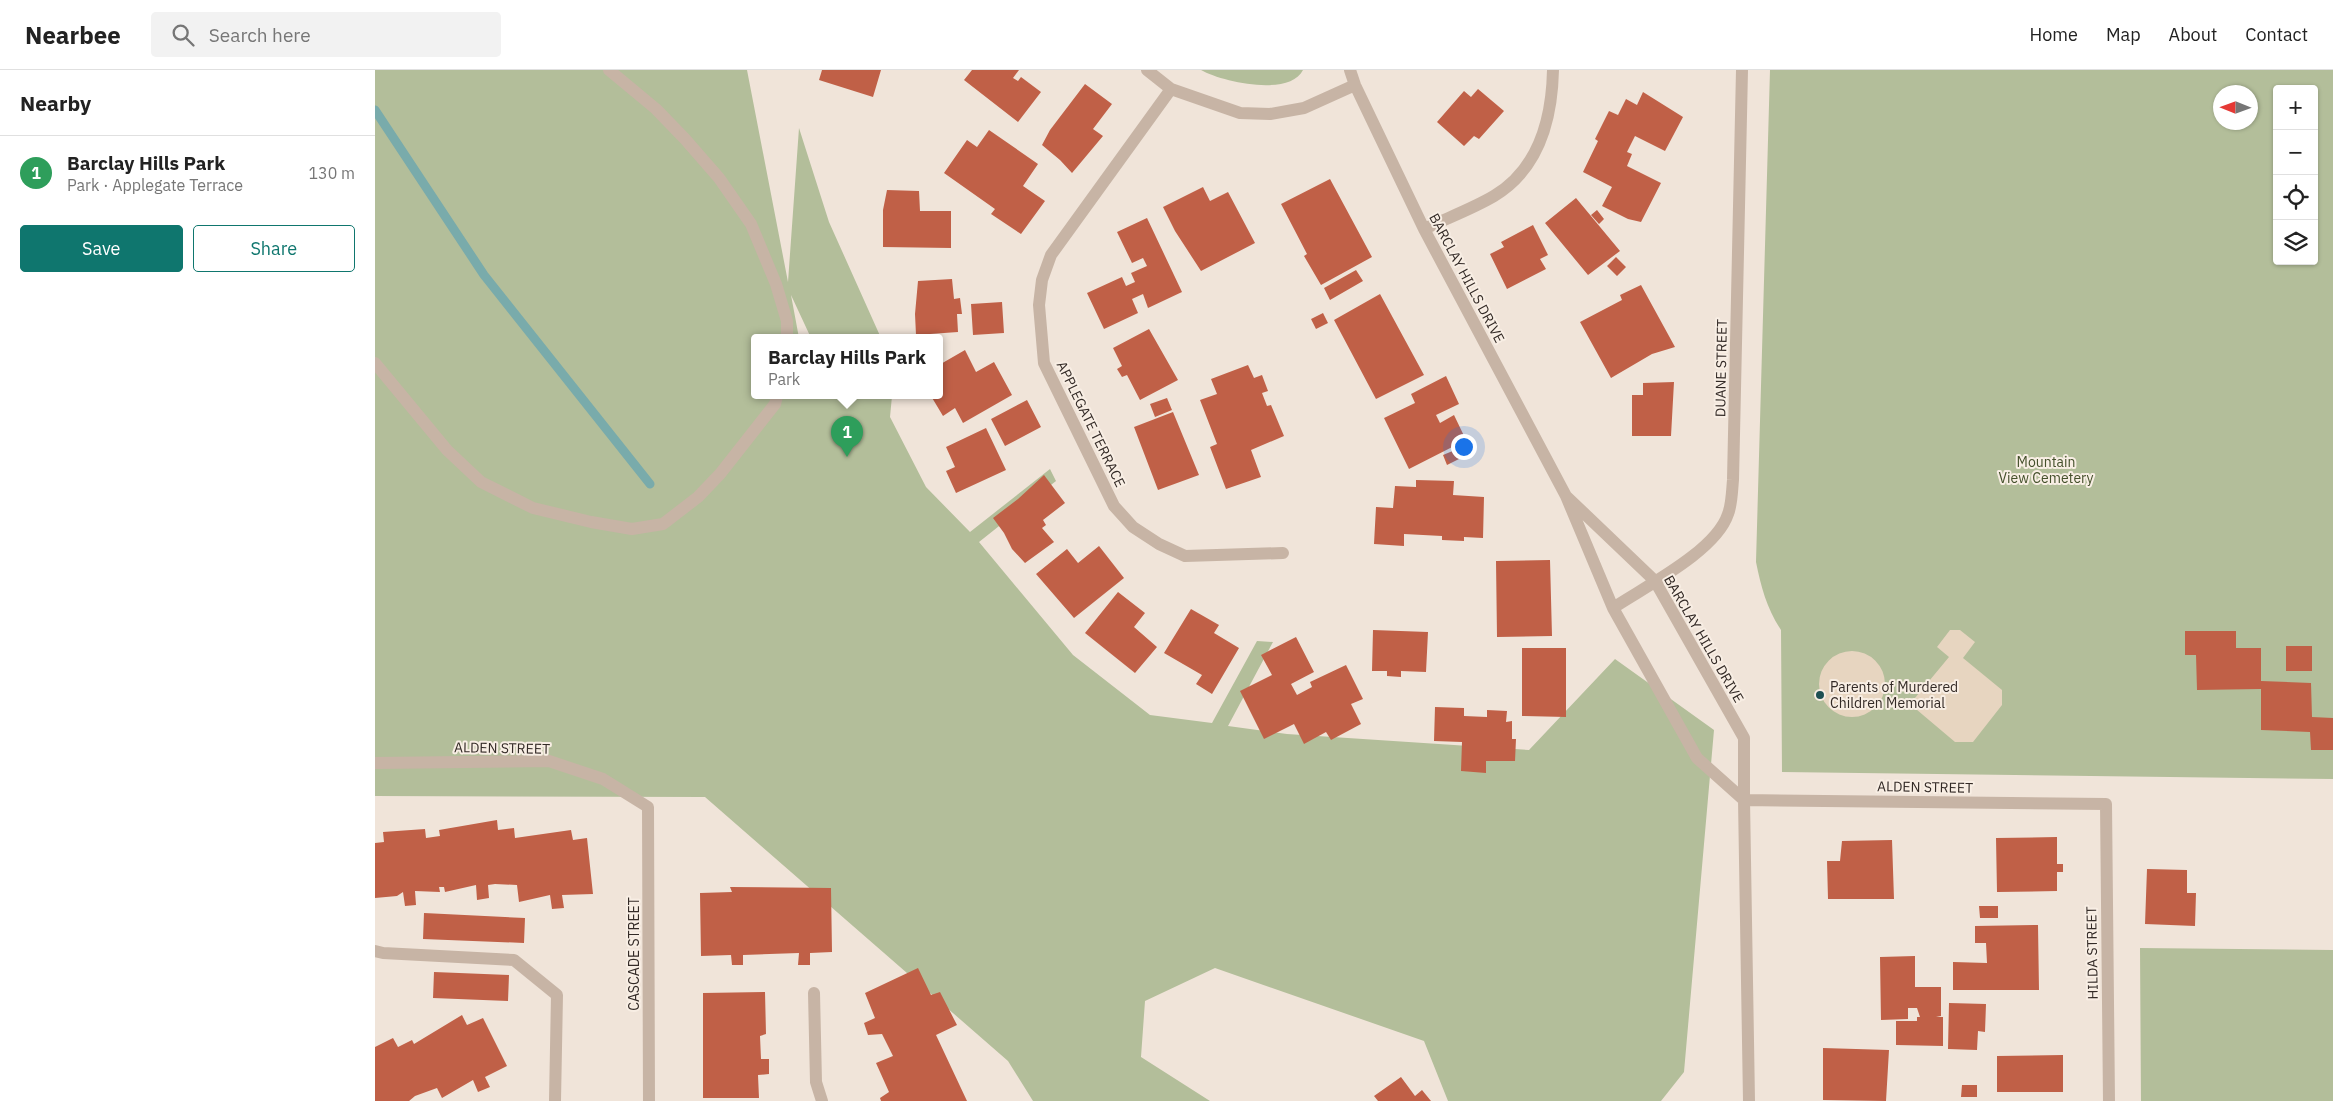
<!DOCTYPE html>
<meta charset="utf-8">
<style>
body{margin:0;font-family:"IBM Plex Sans",sans-serif;background:#f2f2f2;color:#222}
.controls{position:absolute;right:15px;top:15px;display:grid;overflow:hidden;border-radius:5px;box-shadow:0 1px 4px #0004}
.controls button{width:45px;height:45px;display:grid;place-items:center;padding:0;border:0;border-bottom:1px solid #e0e0e0;background:#fff;color:#222;font:25px sans-serif}
.compass{position:absolute;left:1838px;top:15px;width:45px;height:45px;border-radius:50%;background:#fff;box-shadow:0 1px 4px #0004;rotate:271deg}
.you{position:absolute;left:1088px;top:376px;width:18px;height:18px;margin:-12px;border:4px solid #fff;border-radius:50%;background:#1a73e8;box-shadow:0 0 0 8px #1a73e833}
.badge{display:grid;place-items:center;width:32px;height:32px;border-radius:50%;background:#0f766e;color:#fff;font-size:16px;font-weight:700}
.pin{position:absolute;translate:-50% -41px;filter:drop-shadow(0 1px 2px #0008)}
.pin::after{content:'';position:absolute;top:26px;width:18px;height:15px;background:inherit;clip-path:polygon(0 0,100% 0,50% 100%)}
.popup{position:absolute;left:376px;top:264px;width:192px;height:65px;box-sizing:border-box;display:grid;place-content:center;border-radius:5px;background:#fff;filter:drop-shadow(0 1px 4px #0005);font-size:16px;white-space:nowrap;color:#767676}
.popup b{font-size:19px;color:#222}
.popup::after{content:'';position:absolute;left:50%;top:100%;margin-left:-10px;border:10px solid transparent;border-top-color:#fff}
.list{margin:0;padding:0;list-style:none}
h2{display:flex;justify-content:space-between;align-items:center;height:65px;margin:0;padding:0 20px;font-size:21px}
h2 small{font-size:16px;font-weight:400;color:#767676}
.list li{display:grid;grid-template-columns:32px 1fr auto;gap:15px;align-items:center;box-sizing:border-box;height:75px;padding:0 20px;border-top:1px solid #e0e0e0}
.list b{display:block;font-size:19px;white-space:nowrap}
.list p{margin:0;font-size:16px;white-space:nowrap;color:#767676}
.list em{font-size:16px;font-style:normal;color:#767676}
.actions{display:flex;gap:10px;padding:15px 20px}
.actions a{flex:1;padding:11px 0;border:1px solid #0f766e;border-radius:5px;text-align:center;font-size:18px;color:#0f766e}
.actions .main{background:#0f766e;color:#fff}
.icon{flex:none;width:28px;height:28px;fill:none;stroke:currentColor;stroke-width:2;stroke-linecap:round;stroke-linejoin:round}
.map{position:relative;flex:none;width:1958px;height:1031px;overflow:hidden}
header{display:flex;align-items:center;gap:30px;box-sizing:border-box;height:70px;padding:0 25px;background:#fff;border-bottom:1px solid #e0e0e0}
header strong{font-size:24px}
nav{display:flex;gap:28px;margin-inline-start:auto;font-size:18px}
.search{width:350px;height:45px;background:#f2f2f2;display:flex;align-items:center;gap:12px;box-sizing:border-box;padding:0 18px;border-radius:5px;color:#767676;font-size:19px}
main{display:flex}
aside{flex:1;background:#fff}
.map>svg:first-child{display:block}
.green{fill:#b3be9a;fill-rule:evenodd}
.plaza{fill:#e7d5c0}
.lines{fill:none;stroke-linecap:round;stroke-linejoin:round}
.stream{stroke:#79abab;stroke-width:9}
.building{fill:#c06047}
.service{stroke:#c7b4a5;stroke-width:12}
.minor{stroke:#c7b4a5;stroke-width:12}
.poi-dot{fill:#1e5052;stroke:#f8eee4;stroke-width:2}
.labels{text-anchor:middle;stroke-width:4;stroke-linejoin:round;paint-order:stroke}
.street-label{font-size:14px;fill:#332a26;stroke:#f8eee4}
.park-label{font-size:14px;fill:#44502b;stroke:#f8eee4}
.poi-label{font-size:14px;fill:#332a26;stroke:#f8eee4;text-anchor:start}
</style>
<header>
<strong>Nearbee</strong>
<div class="search"><svg class="icon" aria-label="search" viewBox="0 0 24 24"><circle cx="10" cy="10" r="6"/><path d="M15 15l6 6"/></svg>Search here</div>
<nav><a>Home</a><a>Map</a><a>About</a><a>Contact</a></nav>
</header>
<main>
<aside>
<h2>Nearby<small></small></h2>
<ul class="list">
<li><span class="badge" style="background:#2e9e5b">1</span><div><b>Barclay Hills Park</b><p>Park · Applegate Terrace</p></div><em>130 m</em></li>
</ul>
<div class="actions"><a class="main">Save</a><a>Share</a></div>
</aside>
<div class="map">
<svg width="1958" height="1031" viewBox="0 0 1958 1031">
<rect width="100%" height="100%" fill="#f0e4d9"/>
<!-- green -->
<path class="green" d="M0 0H372L413 212 424 58 454 152 506 268H436L416 225 424 268H380V326H517L515 347 551 417 595 462 675 399 681 411 604 472 698 585 775 645 837 653 882 571 898 572 853 656 912 664 1154 680 1240 589 1339 660 1309 1002 1286 1031H1073L1049 971 840 898 770 931 766 987 835 1031H658L633 991 330 727 0 726Z
M826 0H928C915 27 847 12 826 0Z
M1395 0H1958V709L1407 702 1406 560C1392 539 1386 517 1381 492ZM1902 19H1939V191H1902ZM1846 22H1876V52H1846Z
M1765 878 1958 880V1031H1766Z"/>
<!-- plaza -->
<path class="plaza" d="M1575 560H1585L1600 572 1588 588 1627 620V635L1598 672H1580L1535 634 1574 587 1562 577Z
M1444 614a33 33 0 1 1 66 0a33 33 0 1 1-66 0Z"/>
<g class="lines">
<!-- stream -->
<path class="stream" d="M0 40 109 205 275 414"/>
</g>
<!-- building -->
<path class="building" d="M447 0H506L498 27 444 10Z
M597 0H644L638 8 643 11 646 7 666 22 643 52 589 10Z
M710 14 737 34 718 59 728 66 697 103 685 90 667 75 675 60Z
M1103 19 1129 41 1104 69 1099 66 1089 76 1062 52 1089 21 1096 27Z
M1268 22 1308 47 1290 81 1260 66 1252 82 1257 84 1252 96 1286 113 1266 152 1253 149 1227 136 1237 117 1208 102 1223 71 1220 69 1234 41 1243 45 1251 29 1262 35Z
M614 60 663 94 648 116 670 131 646 164 616 144 620 139 569 103 592 70 602 77Z
M955 109 997 187 946 215 929 186 932 184 906 134Z
M828 117 835 131 853 122 880 173 826 201 800 161 788 137Z
M512 120 544 121 545 141H576V178L508 177V140Z
M1201 128 1245 181 1213 205 1170 153Z
M1222 140 1229 149 1224 154 1216 145Z
M772 148 807 222 773 238 768 224 757 229 763 243 729 259 712 223 747 207 751 216 760 212 756 203 772 196 768 188 757 193 742 162Z
M1158 155 1173 185 1165 189 1171 199 1132 219 1115 184 1129 177 1126 172Z
M1241 187 1251 197 1242 206 1232 196Z
M981 200 988 211 955 230 949 218Z
M577 209 579 229 585 228 587 244H582L583 262 541 265 540 244 543 211Z
M1266 215 1300 277 1277 284 1236 308 1205 252 1247 230 1245 225Z
M1005 224 1049 305 1001 329 959 250Z
M627 232 629 263 598 265 596 234Z
M948 243 953 253 941 259 936 249Z
M774 259 803 310 765 330 752 305 747 307 742 299 747 296 738 278Z
M590 280 601 302 619 292 637 325 588 353 580 338 568 346 556 326H564V295Z
M873 295 879 308 887 305 893 321 887 323 892 336 896 335 909 366 876 380 886 407 851 419 835 377 842 374 825 330 842 324 836 309Z
M1071 306 1084 334 1061 345 1065 353 1079 345 1091 370 1034 399 1009 348 1040 333 1036 324Z
M1299 312 1296 366H1257V325H1268V313Z
M792 328 797 340 780 347 775 334Z
M652 330 666 357 630 376 616 349Z
M798 342 824 405 783 420 759 357Z
M611 358 631 400 581 423 571 401 580 397 571 377Z
M1080 380 1084 389 1072 395 1068 385Z
M669 405 690 433 668 450 671 455 667 458 679 472 650 493 637 479 629 463 618 448 643 429Z
M1041 410 1079 411 1078 425 1109 427 1108 468 1089 467V471L1067 470V466L1029 464V476L999 474 1001 437 1018 438 1020 416 1041 417Z
M724 476 749 508 699 548 661 504 692 479 703 493Z
M1175 490 1177 566 1122 567 1121 491Z
M743 522 770 543 759 557 782 577 760 603 710 563Z
M816 539 844 555 839 563 864 578 837 624 821 614 827 605 789 583Z
M998 560 1053 562 1051 602 1026 601V607L1012 606V601H997Z
M1810 561H1861V578H1886V611L1936 613 1937 647 1958 648V680H1936L1935 662 1886 660V619L1822 620 1821 585H1810Z
M921 567 939 602 916 614 922 625 937 617 935 612 971 595 988 629 976 634 986 654 956 670 951 662 929 674 919 654 889 669 865 621 897 605 886 585Z
M1911 576H1937V601H1911Z
M1147 578H1191V647L1147 646Z
M1060 637 1089 638V646L1112 647V640L1132 641 1131 652 1137 651V669H1141L1140 691H1111V703L1086 701 1087 672 1059 671Z
M122 750 123 760 139 758 140 768 196 760 198 770 212 768 218 824 187 825 189 838 177 839 175 825 144 832 142 815 120 814 113 815 114 828 102 830 101 815 70 822 69 817H64L65 822 40 821 41 835 30 836 28 822 22 826 0 828V773L9 772 8 762 50 759 51 768 65 766 64 760Z
M1682 767V794H1688V802H1682V821L1622 822 1621 768Z
M1517 770 1519 829H1453L1452 791H1465L1467 771Z
M1772 799 1812 800V823H1821L1820 856 1770 854Z
M355 817 456 818 457 882 435 883V895H423L424 883 368 885V895H357L356 885 326 886 325 823 357 822Z
M1604 836H1623V848H1605Z
M49 843 150 848 149 873 48 869Z
M1663 855 1664 920H1578V892L1612 893 1611 873H1600V856Z
M1540 886V917H1566V946L1561 947H1568V976L1521 975V951H1542V947H1545L1542 938H1533V949L1506 950 1505 887Z
M543 898 556 925 565 922 582 955 561 965 592 1031H506L505 1028 514 1022 501 993 518 986 507 964 493 965 489 953 500 948 490 923Z
M59 902 134 905 133 931 58 928Z
M390 922 391 964 385 966 386 989H394V1004L383 1005 384 1028H328V923Z
M1574 933 1611 934 1610 962 1603 961 1602 980 1573 979Z
M87 945 92 955 108 948 132 996 110 1007 115 1017 103 1022 98 1010 67 1028 62 1018 40 1026 34 1031H0V977L18 968 23 977 37 970 39 974Z
M1448 978 1514 980 1511 1031 1448 1030Z
M1688 985V1022H1622V986Z
M1026 1007 1040 1026 1047 1020 1056 1031H1003L999 1026Z
M1587 1015H1602V1027H1586Z"/>
<g class="lines">
<!-- service -->
<path class="service" d="M234 0 281 39 310 69 344 108 376 154 401 214 412 251V268
M0 293 72 380 106 412 158 438 216 452 257 459 288 454 323 427 345 404 400 334 402 326
M0 881 8 883 139 890 182 925 180 1031
M439 923 441 1012 447 1031"/>
<!-- minor -->
<path class="minor" d="M772 0 796 19 865 43 895 44 929 38 980 15
M975 0 980 15 1049 159 1191 426
M796 19 676 185 667 210 664 235 669 293 739 436 758 457 784 474 810 486 908 483
M1049 159C1072 148 1097 139 1119 126 1164 99 1177 49 1178 0
M1191 426 1280 511 1369 668V730L1322 688 1238 538Z
M1238 538C1271 516 1341 481 1353 444 1357 434 1357 420 1358 410L1367 0
M0 693 174 691 228 709 273 737 274 1031
M1374 1031 1369 730 1731 734 1734 1031"/>
</g>
<!-- markers -->
<circle class="poi-dot" cx="1445" cy="625" r="5"/>
<g class="labels">
<!-- street labels -->
<g class="street-label">
<text transform="translate(1092 208) rotate(62)" y="5">BARCLAY HILLS DRIVE</text>
<text transform="translate(1346 298) rotate(-89)" y="5">DUANE STREET</text>
<text transform="translate(716 354) rotate(64)" y="5">APPLEGATE TERRACE</text>
<text transform="translate(1329 569) rotate(60)" y="5">BARCLAY HILLS DRIVE</text>
<text transform="translate(127 678) rotate(1)" y="5">ALDEN STREET</text>
<text transform="translate(1550 717) rotate(1)" y="5">ALDEN STREET</text>
<text transform="translate(1717 883) rotate(-91)" y="5">HILDA STREET</text>
<text transform="translate(259 884) rotate(-90)" y="5">CASCADE STREET</text>
</g>
<!-- park labels -->
<g class="park-label">
<text x="1671" y="397">Mountain<tspan x="1671" dy="16">View Cemetery</tspan></text>
</g>
<!-- poi labels -->
<g class="poi-label">
<text x="1455" y="622">Parents of Murdered<tspan x="1455" dy="16">Children Memorial</tspan></text>
</g>
</g>
</svg>
<div class="controls">
<button>+</button>
<button>−</button>
<button><svg class="icon" aria-label="locate" viewBox="0 0 24 24"><circle cx="12" cy="12" r="6"/><path d="M12 2v4M12 18v4M2 12h4M18 12h4"/></svg></button>
<button><svg class="icon" aria-label="layers" viewBox="0 0 24 24"><path d="M12 4l9 5-9 5-9-5zM3 14l9 5 9-5"/></svg></button>
</div>
<svg class="compass" viewBox="-18 -18 36 36"><path d="M0-13l5 13h-10z" fill="#e53935"/><path d="M0 13l5-13h-10z" fill="#767676"/></svg>
<div class="you"></div>
<div class="pin badge" style="left:472px;top:387px;background:#2e9e5b">1</div>
<div class="popup"><b>Barclay Hills Park</b>Park</div>
</div>
</main>
